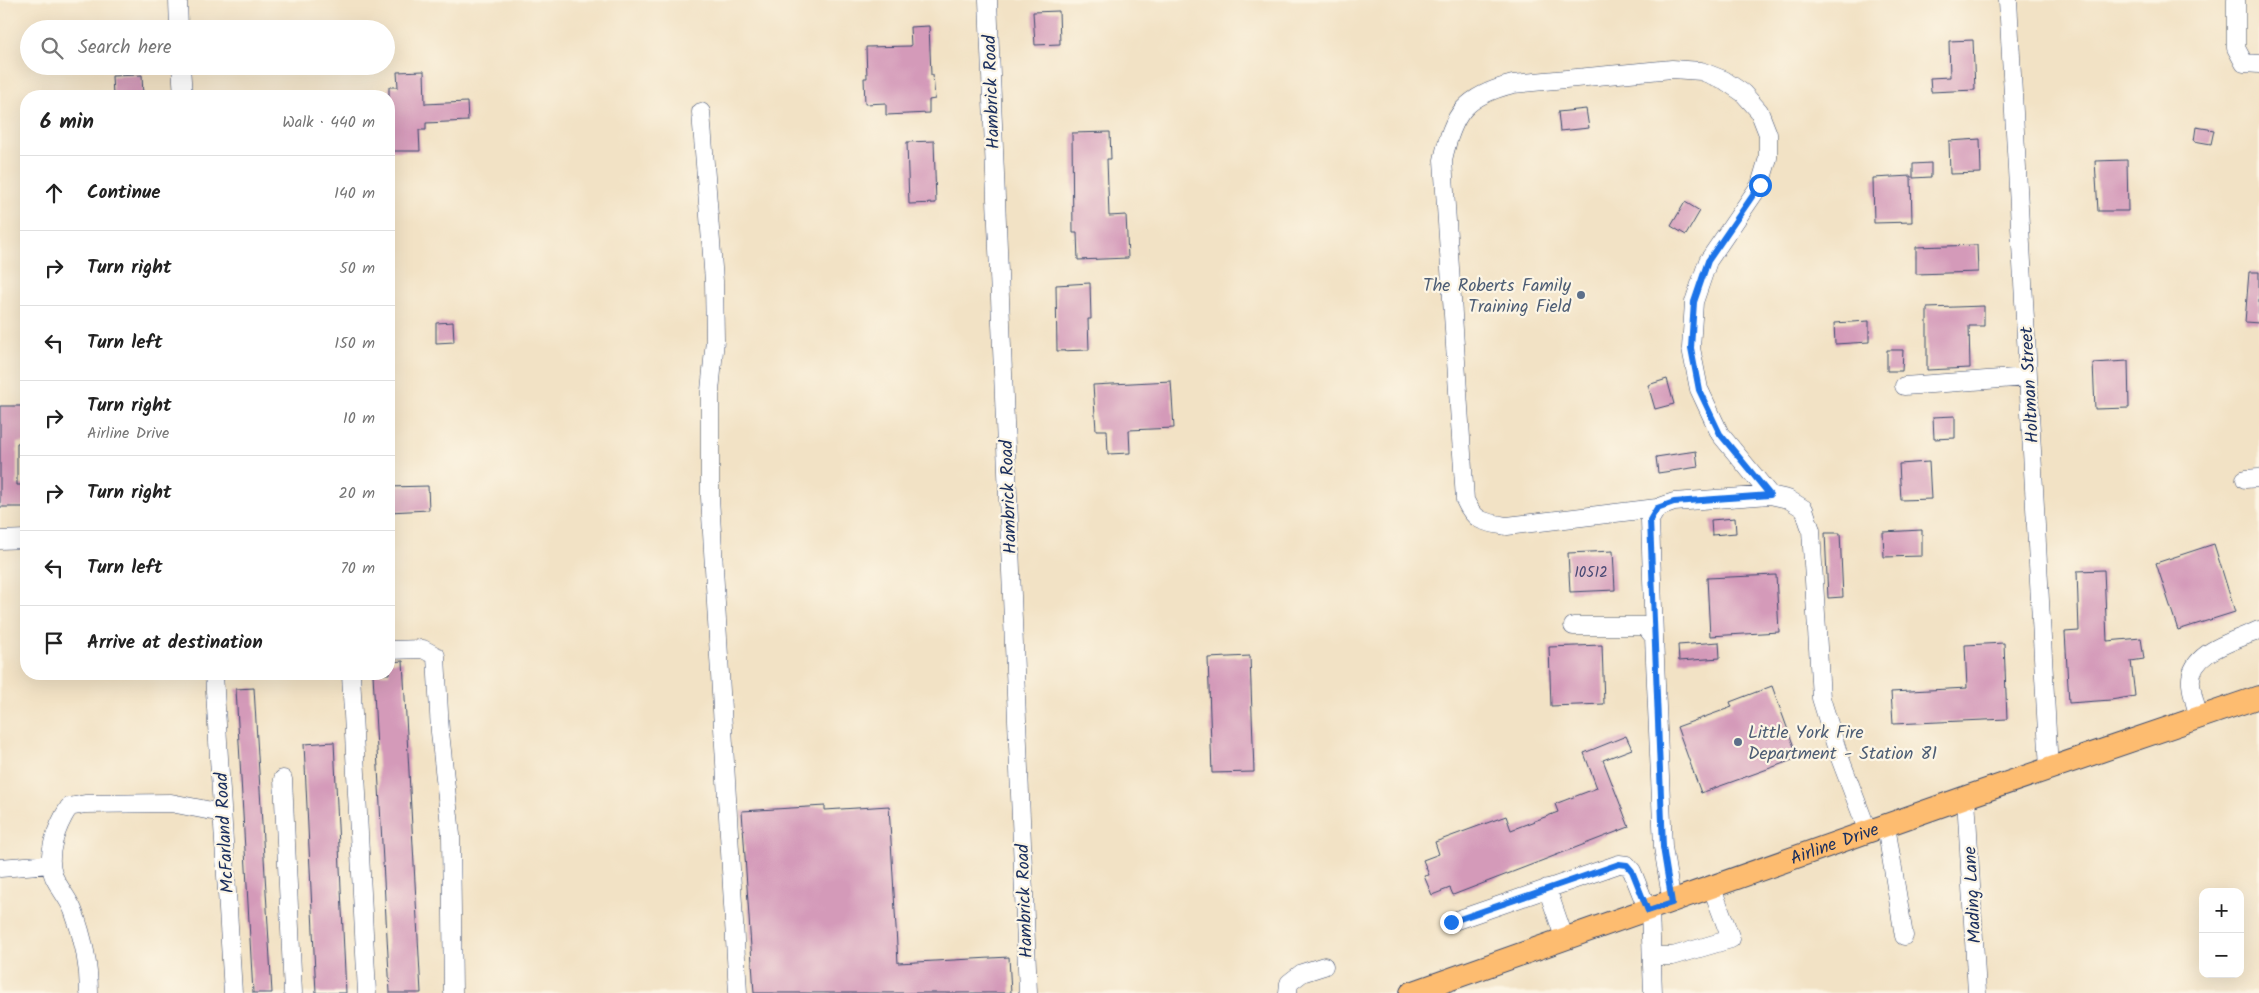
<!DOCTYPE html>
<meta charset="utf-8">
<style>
body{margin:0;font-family:Kalam,sans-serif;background:#f6f6f6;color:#222}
.controls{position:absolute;right:15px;bottom:15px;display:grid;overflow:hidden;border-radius:10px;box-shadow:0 5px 20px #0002}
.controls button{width:45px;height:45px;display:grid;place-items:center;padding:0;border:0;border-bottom:1px solid #e0e0e0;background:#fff;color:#222;font:25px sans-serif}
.stop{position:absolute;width:15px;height:15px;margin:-11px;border:4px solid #1a73e8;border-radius:50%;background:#fff}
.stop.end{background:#1a73e8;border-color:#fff;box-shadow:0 1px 5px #0008}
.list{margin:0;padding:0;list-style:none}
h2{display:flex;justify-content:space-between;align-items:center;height:65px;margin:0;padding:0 20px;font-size:21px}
h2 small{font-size:16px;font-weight:400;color:#767676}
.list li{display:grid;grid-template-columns:32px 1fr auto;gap:15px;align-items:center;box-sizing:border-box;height:75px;padding:0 20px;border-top:1px solid #e0e0e0}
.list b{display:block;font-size:19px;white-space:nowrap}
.list p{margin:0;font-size:16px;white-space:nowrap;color:#767676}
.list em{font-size:16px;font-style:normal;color:#767676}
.icon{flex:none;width:28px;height:28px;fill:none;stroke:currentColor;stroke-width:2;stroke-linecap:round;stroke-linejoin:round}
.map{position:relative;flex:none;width:2259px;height:993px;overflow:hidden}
.search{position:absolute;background:#fff;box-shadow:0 5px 20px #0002;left:20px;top:20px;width:375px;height:55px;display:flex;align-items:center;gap:12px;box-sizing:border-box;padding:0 18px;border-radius:28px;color:#767676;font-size:19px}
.panel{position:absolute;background:#fff;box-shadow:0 5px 20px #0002;left:20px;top:90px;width:375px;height:590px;border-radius:20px}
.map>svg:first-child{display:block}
.building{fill:#d49ab9}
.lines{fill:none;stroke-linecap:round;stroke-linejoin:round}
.minor-casing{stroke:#3b4a6d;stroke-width:19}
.major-casing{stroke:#3b4a6d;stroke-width:24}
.minor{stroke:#fff;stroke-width:18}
.major{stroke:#fdbc70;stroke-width:22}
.route{stroke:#1a73e8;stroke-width:6}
.service-dot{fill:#5c6f8a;stroke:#fcf5e5;stroke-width:2}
.labels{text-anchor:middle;stroke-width:4.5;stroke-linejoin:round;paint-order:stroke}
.number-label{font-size:15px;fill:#494a75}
.street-label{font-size:18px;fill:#1b2f5e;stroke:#fcf5e5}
.service-label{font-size:18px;fill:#4e5e75;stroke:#fcf5e5;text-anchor:end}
</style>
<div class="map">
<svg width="2259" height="993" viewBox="0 0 2259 993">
<rect width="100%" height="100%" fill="#fcf5e5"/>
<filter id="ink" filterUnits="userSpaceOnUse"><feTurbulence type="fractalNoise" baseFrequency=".02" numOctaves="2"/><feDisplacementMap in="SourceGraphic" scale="10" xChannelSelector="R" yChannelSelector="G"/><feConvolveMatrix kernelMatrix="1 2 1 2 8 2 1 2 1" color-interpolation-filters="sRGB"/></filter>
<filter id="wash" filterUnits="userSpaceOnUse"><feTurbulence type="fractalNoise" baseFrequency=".0096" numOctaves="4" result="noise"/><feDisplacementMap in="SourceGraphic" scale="20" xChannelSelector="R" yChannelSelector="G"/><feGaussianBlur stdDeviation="1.12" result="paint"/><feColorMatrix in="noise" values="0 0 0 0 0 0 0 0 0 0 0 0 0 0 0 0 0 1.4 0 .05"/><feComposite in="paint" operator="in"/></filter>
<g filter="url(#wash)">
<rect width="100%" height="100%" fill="#f2e2c5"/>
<g id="blocks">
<!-- building -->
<path class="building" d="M1059 11 1060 44 1035 45 1033 12Z
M929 26 931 75H933L935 99 929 100V113L886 115V103L865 104 864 78H867L866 47 911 46 910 27Z
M1973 40 1975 90 1931 92 1930 78 1950 77 1949 41Z
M424 71 425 104 467 102 468 121 426 123V130H419L420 151H389V87H398L397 72Z
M142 75 143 96H113L112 76Z
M1586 109 1589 128 1560 131 1558 112Z
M2196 127 2214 130 2211 144 2194 141Z
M1110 132 1111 159H1107L1109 216 1126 215 1128 258 1078 260 1077 233H1073L1072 133Z
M1980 139 1981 173 1950 174 1949 141Z
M934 141 936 203 909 204 907 142Z
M2127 160 2128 211H2098L2095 161Z
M1931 163V177L1913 178V164Z
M1911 176 1912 222 1874 223 1873 178Z
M1685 202 1700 211 1686 235 1671 226Z
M1977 245 1978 272 1916 274V247Z
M2249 272H2259V323L2245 322Z
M1090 283 1091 319H1088L1089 350 1057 351 1056 285Z
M1984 306V326H1969L1970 368 1927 370V308Z
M1869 321V342L1835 344 1834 323Z
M453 322 454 342 436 343V323Z
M1887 350H1903L1902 371H1887Z
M2128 361 2129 408 2095 409 2093 363Z
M1667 379 1674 404 1655 409 1648 385Z
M1171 381 1174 428 1129 430 1130 453 1108 454 1107 430H1096L1093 385Z
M0 406H26V442L17 443V485H26V507H0Z
M1955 416V438L1934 439 1933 417Z
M1696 451 1698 467 1658 473 1656 457Z
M1929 462 1931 499 1901 500 1899 464Z
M428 486 429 510 389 512V487Z
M1735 518 1736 533 1712 535 1711 520Z
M1922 530V556L1884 557 1883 532Z
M1825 533H1840L1843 597 1828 598Z
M2214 544 2235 612 2178 630 2156 563Z
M1613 551 1615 590 1570 592 1568 553Z
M2104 570 2107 641 2141 638 2144 659 2131 661 2135 696 2111 700 2069 703 2065 632 2079 631 2077 571Z
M1776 575 1779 632 1710 636 1707 578Z
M1719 642 1720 658 1679 661 1678 645Z
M2004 643 2007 719 1893 724 1891 692 1967 688 1965 645Z
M1602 645 1604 704 1551 706 1549 647Z
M1250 656 1254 772 1212 773 1208 658Z
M403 661 421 993H390L373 674H389V662Z
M1772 686 1798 758 1701 793 1677 727 1732 707 1730 702Z
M254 688 272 993H253L236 689Z
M1626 736 1632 749 1603 760 1629 827 1453 895 1450 888 1432 895 1424 876 1429 875 1423 860 1439 854 1435 842 1506 816 1511 830 1558 812 1555 804 1597 788 1584 753Z
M334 742 346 993H316L304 744Z
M825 806V810L889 806 898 963 1009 957 1011 993H754L742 811Z"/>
</g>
</g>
<g filter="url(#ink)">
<use href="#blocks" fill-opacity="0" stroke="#3b4a6d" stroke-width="1"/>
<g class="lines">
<!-- minor casing -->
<g class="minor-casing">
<path id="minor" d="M178 0 179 29
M988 0 1028 993
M2008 0 2049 770
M2236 0V48L2244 63 2259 64
M181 66 183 96
M701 112 714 281 715 340 710 391V497L738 993
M1904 386 2028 377
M2245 479 2259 478
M1657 508 1507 526C1483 522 1475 522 1465 500L1443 160C1453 113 1465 96 1513 84L1672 69 1701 71 1724 80 1743 93 1759 111 1768 134V158L1760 185 1708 261 1694 302 1691 348 1699 389 1720 434 1770 495
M0 540 26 539
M1573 626H1645L1654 637 1663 847 1672 903
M1654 637 1650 520 1657 508 1674 502 1770 495 1788 499 1804 509 1811 530 1821 698 1838 753 1868 832
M389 650 423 649 436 656 440 732 451 835 453 993
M214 674 233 993
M351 674 367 993
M2199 718C2196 707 2192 695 2191 684 2188 652 2235 641 2259 630
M283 779 293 993
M1966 797 1977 993
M1886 826 1904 936
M0 868 51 864
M1547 888 1565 940
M1650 910 1653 993
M1451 922 1619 864 1627 865 1632 871 1648 911
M1652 956H1673L1731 939 1712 888
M89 993C89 965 83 936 73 910 68 898 59 888 54 877 45 855 57 826 69 807L85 804 171 803 222 813
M1288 993 1289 983 1302 973 1324 966"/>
</g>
<!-- major casing -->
<g class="major-casing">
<g id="major">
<path id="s1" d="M1411 993 1966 797 2259 697"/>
</g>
</g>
<!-- minor -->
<use href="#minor" class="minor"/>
<!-- major -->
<use href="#major" class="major"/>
</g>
</g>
<g class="lines" filter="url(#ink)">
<!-- route -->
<path class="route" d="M1451 922 1619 864 1627 865 1632 871 1648 911 1672 903 1663 847 1650 520 1657 508 1674 502 1770 495 1720 434 1699 390 1691 348 1694 302 1708 261 1760 185"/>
</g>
<!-- markers -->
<g class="service-dot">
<circle cx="1581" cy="295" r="5"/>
<circle cx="1738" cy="742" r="5"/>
</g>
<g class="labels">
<!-- number labels -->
<g class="number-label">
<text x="1591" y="577">10512</text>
</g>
<!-- street labels -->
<g class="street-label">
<text transform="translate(991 92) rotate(-92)" y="6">Hambrick Road</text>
<text transform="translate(2029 385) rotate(-93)" y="6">Holtman Street</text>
<text transform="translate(1008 497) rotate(-92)" y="6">Hambrick Road</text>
<text transform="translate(224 833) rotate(-93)" y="6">McFarland Road</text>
<text dy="6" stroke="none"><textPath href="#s1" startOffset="449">Airline Drive</textPath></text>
<text transform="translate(1972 895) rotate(-93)" y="6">Mading Lane</text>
<text transform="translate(1024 901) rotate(-92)" y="6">Hambrick Road</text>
</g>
<!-- service labels -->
<g class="service-label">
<text x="1571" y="291">The Roberts Family<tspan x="1571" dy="21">Training Field</tspan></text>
<text x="1748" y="738" text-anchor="start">Little York Fire<tspan x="1748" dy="21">Department - Station 81</tspan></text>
</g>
</g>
</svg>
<div class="controls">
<button>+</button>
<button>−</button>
</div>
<div class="stop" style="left:1760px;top:185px"></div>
<div class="stop end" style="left:1451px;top:922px"></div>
<div class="search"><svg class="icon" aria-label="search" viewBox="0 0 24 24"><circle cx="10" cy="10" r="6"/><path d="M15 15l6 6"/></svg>Search here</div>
<section class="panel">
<h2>6 min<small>Walk · 440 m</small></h2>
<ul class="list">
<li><svg class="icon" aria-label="ahead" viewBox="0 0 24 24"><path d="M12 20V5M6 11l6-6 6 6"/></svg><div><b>Continue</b></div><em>140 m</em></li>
<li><svg class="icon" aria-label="right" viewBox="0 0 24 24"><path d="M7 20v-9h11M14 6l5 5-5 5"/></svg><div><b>Turn right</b></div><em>50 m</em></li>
<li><svg class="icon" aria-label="left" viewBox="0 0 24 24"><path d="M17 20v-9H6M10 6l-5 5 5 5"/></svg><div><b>Turn left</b></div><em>150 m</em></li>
<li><svg class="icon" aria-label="right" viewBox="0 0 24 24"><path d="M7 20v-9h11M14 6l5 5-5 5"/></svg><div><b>Turn right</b><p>Airline Drive</p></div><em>10 m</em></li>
<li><svg class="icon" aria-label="right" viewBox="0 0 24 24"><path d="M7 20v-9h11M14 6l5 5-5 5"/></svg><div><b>Turn right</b></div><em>20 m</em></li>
<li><svg class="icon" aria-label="left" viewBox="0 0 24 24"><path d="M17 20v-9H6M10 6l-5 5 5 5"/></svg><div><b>Turn left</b></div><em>70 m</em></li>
<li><svg class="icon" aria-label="arrive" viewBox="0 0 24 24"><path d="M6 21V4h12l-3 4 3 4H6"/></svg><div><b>Arrive at destination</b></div></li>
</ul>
</section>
</div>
